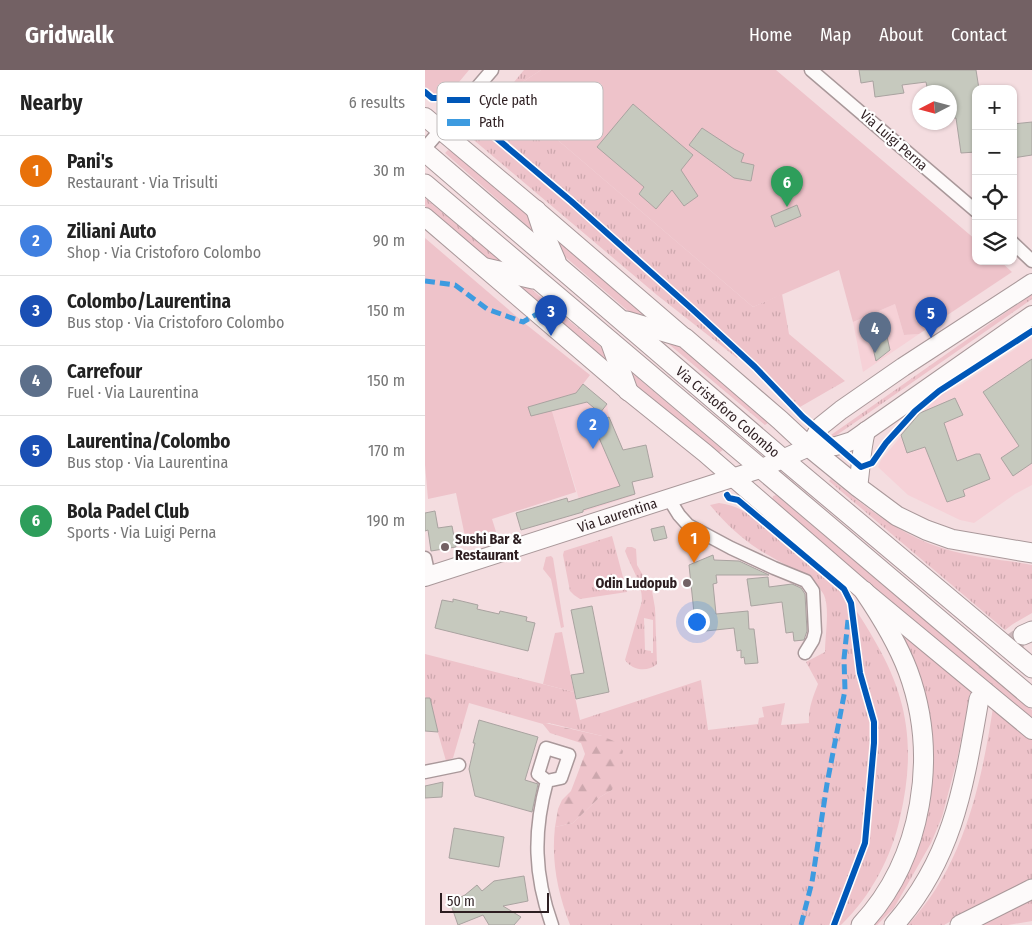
<!DOCTYPE html>
<meta charset="utf-8">
<style>
body{margin:0;font-family:"Fira Sans Condensed",sans-serif;background:#f2f2f2;color:#222}
.controls{position:absolute;right:15px;top:15px;display:grid;overflow:hidden;border-radius:10px;box-shadow:0 1px 4px #0004}
.controls button{width:45px;height:45px;display:grid;place-items:center;padding:0;border:0;border-bottom:1px solid #e0e0e0;background:#fff;color:#222;font:25px sans-serif}
.compass{position:absolute;left:487px;top:15px;width:45px;height:45px;border-radius:50%;background:#fff;box-shadow:0 1px 4px #0004;rotate:264deg}
.scale{position:absolute;left:15px;bottom:12px;width:109px;box-sizing:border-box;padding-left:5px;border:2px solid #2d1e21;border-top:0;font-size:14px;line-height:18px;white-space:nowrap;color:#2d1e21;-webkit-text-stroke:4px #fff;paint-order:stroke}
.you{position:absolute;left:271px;top:551px;width:18px;height:18px;margin:-12px;border:4px solid #fff;border-radius:50%;background:#1a73e8;box-shadow:0 0 0 8px #1a73e833}
.badge{display:grid;place-items:center;width:32px;height:32px;border-radius:50%;background:#736164;color:#fff;font-size:16px;font-weight:700}
.pin{position:absolute;translate:-50% -41px;filter:drop-shadow(0 1px 2px #0008)}
.pin::after{content:'';position:absolute;top:26px;width:18px;height:15px;background:inherit;clip-path:polygon(0 0,100% 0,50% 100%)}
.list{margin:0;padding:0;list-style:none}
h2{display:flex;justify-content:space-between;align-items:center;height:65px;margin:0;padding:0 20px;font-size:21px}
h2 small{font-size:16px;font-weight:400;color:#767676}
.list li{display:grid;grid-template-columns:32px 1fr auto;gap:15px;align-items:center;box-sizing:border-box;height:70px;padding:0 20px;border-top:1px solid #e0e0e0}
.list b{display:block;font-size:19px;white-space:nowrap}
.list p{margin:0;font-size:16px;white-space:nowrap;color:#767676}
.list em{font-size:16px;font-style:normal;color:#767676}
.icon{flex:none;width:28px;height:28px;fill:none;stroke:currentColor;stroke-width:2;stroke-linecap:round;stroke-linejoin:round}
.map{position:relative;flex:none;width:607px;height:855px;overflow:hidden}
header{display:flex;align-items:center;gap:30px;box-sizing:border-box;height:70px;padding:0 25px;background:#736164;color:#fff}
header strong{font-size:24px}
nav{display:flex;gap:28px;margin-inline-start:auto;font-size:18px}
main{display:flex}
aside{flex:1;background:#fff}
.map>svg:first-child{display:block}
.built{fill:#f6d1d7}
.grass{fill:url(#grass-tufts);fill-rule:evenodd}
.forest{fill:url(#forest-firs)}
.green{fill:#eec3ca}
.building{fill:#c6c9be;stroke:#a9a3a0}
.lines{fill:none;stroke-linecap:round;stroke-linejoin:round}
.primary-tunnel{stroke:#ccb7ba;stroke-width:19;stroke-dasharray:19 9;stroke-linecap:butt}
.street-casing{stroke:#a9989a;stroke-width:15}
.secondary-casing{stroke:#a9989a;stroke-width:20}
.primary-casing{stroke:#a9989a;stroke-width:21}
.street{stroke:#fdfafa;stroke-width:12}
.secondary{stroke:#fdfafa;stroke-width:18}
.primary{stroke:#fdfafa;stroke-width:19}
.quiet{stroke:#3d9be0;stroke-width:5;stroke-dasharray:10 5;stroke-linecap:butt}
.cycleway-casing{stroke:#fff;stroke-width:9}
.cycleway{stroke:#0057b8;stroke-width:6}
.poi-dot{fill:#736164;stroke:#fff;stroke-width:2}
.labels{text-anchor:middle;stroke-width:4.5;stroke-linejoin:round;paint-order:stroke}
.street-label{font-size:14px;fill:#2d1e21;stroke:#fff}
.poi-label{font-size:14px;font-weight:bold;fill:#2d1e21;stroke:#fff;text-anchor:start}
.key{fill:#fff;stroke:#c0bcbc;stroke-width:1}
.key-label{font-size:14px;fill:#2d1e21}
</style>
<header>
<strong>Gridwalk</strong>
<nav><a>Home</a><a>Map</a><a>About</a><a>Contact</a></nav>
</header>
<main>
<aside>
<h2>Nearby<small>6 results</small></h2>
<ul class="list">
<li><span class="badge" style="background:#e8710a">1</span><div><b>Pani's</b><p>Restaurant · Via Trisulti</p></div><em>30 m</em></li>
<li><span class="badge" style="background:#3f7fe0">2</span><div><b>Ziliani Auto</b><p>Shop · Via Cristoforo Colombo</p></div><em>90 m</em></li>
<li><span class="badge" style="background:#1a4fb4">3</span><div><b>Colombo/Laurentina</b><p>Bus stop · Via Cristoforo Colombo</p></div><em>150 m</em></li>
<li><span class="badge" style="background:#5c6f8a">4</span><div><b>Carrefour</b><p>Fuel · Via Laurentina</p></div><em>150 m</em></li>
<li><span class="badge" style="background:#1a4fb4">5</span><div><b>Laurentina/Colombo</b><p>Bus stop · Via Laurentina</p></div><em>170 m</em></li>
<li><span class="badge" style="background:#2e9e5b">6</span><div><b>Bola Padel Club</b><p>Sports · Via Luigi Perna</p></div><em>190 m</em></li>
</ul>
</aside>
<div class="map">
<svg width="607" height="855" viewBox="0 0 607 855">
<defs>
<pattern id="grass-tufts" width="24" height="20" patternUnits="userSpaceOnUse" patternTransform="scale(1.25)"><rect width="24" height="20" fill="#eec3ca"/><path d="M3 7l-1-3M5 7V3M7 7l1-3M15 17l-1-3M17 17v-4M19 17l1-3" fill="none" stroke="#cca7ad"/></pattern>
<pattern id="forest-firs" width="22" height="20" patternUnits="userSpaceOnUse" patternTransform="scale(1.25)"><rect width="22" height="20" fill="#eec3ca"/><path d="M5 1l3.5 6h-7zM16 11l3.5 6h-7z" fill="#cca7ad"/></pattern>
</defs>
<rect width="100%" height="100%" fill="#f4dde0"/>
<!-- built -->
<path class="built" d="M470 234 479 265 494 264 438 302 428 252Z
M607 268V415L590 424 549 453 535 450 483 425 453 397 456 390 493 346 515 325 537 314Z
M158 314 182 334 184 347 203 391 210 425 158 442 124 331 151 323Z"/>
<!-- grass -->
<path class="grass" d="M99 0H116L79 24 328 237 357 224 364 264 420 311 375 337 306 270 51 43 58 33 65 37 79 24Z
M47 51 186 171 314 286 312 288 232 225 44 66 42 59Z
M23 80 29 82 101 144 114 163 106 159 20 83Z
M0 128 82 196 63 190 0 136Z
M127 165 232 255 210 247 138 185Z
M85 210 105 218 177 278 188 295Z
M607 224V229L409 367 406 365Z
M233 265 253 273 334 342 343 353 340 355Z
M201 298 298 380 292 384 210 315Z
M406 409C443 439 480 469 527 481 553 488 581 490 607 495V543L588 554 580 560 404 411Z
M351 425 607 640V651L350 434 347 430 348 426Z
M294 433C325 436 349 465 372 484 390 499 410 514 425 532 435 545 443 559 451 573 485 632 490 682 475 748 466 788 446 826 416 855H145C133 823 126 792 130 757L148 753 175 727 187 720 177 666 124 653 118 654 44 633 28 688 21 691 7 642 0 626V584L149 622 155 650 276 610 283 660 333 654 334 648 339 647 337 637 360 633 356 655 384 653C383 639 388 627 393 614L381 592 400 582C400 566 405 539 399 525 392 509 348 489 333 479 315 467 299 452 285 435Z
M187 466 202 522 155 529 149 525 145 521 138 485 139 481Z
M202 477H207L211 479 212 495 227 521 230 538 232 594C222 603 207 600 200 590L217 531C217 512 206 498 200 481ZM219 548 228 550V583H226V581L220 580Z
M480 567H484L547 617 532 690 517 747 506 773 469 838 452 855H444L501 730 478 572Z
M569 631 607 664V810L587 818 519 855H483C540 794 557 711 569 631Z
M607 825V851L583 855H549Z"/>
<!-- forest -->
<path class="forest" d="M120 653 177 666 191 672 198 681 193 702 187 720 175 727 148 753 130 757 133 739 137 730 146 721 160 684 156 673 125 663 118 654Z"/>
<!-- green -->
<path class="green" d="M0 0H44L24 24 17 27 6 24 0 18Z
M116 0H351L551 170V191H575L587 202 494 264 479 265 470 234 428 252 414 200 328 237 79 24Z
M0 168 98 252 165 305 151 323 124 331 151 422 67 449 72 465 42 476 31 423 3 429 0 395Z
M126 486 128 488 139 557 136 558 126 509 118 499 121 487Z
M137 562 149 622 118 614 130 563Z"/>
<!-- building -->
<path class="building" d="M434 0H551L554 19H551V82L536 83 531 48H524V22H503L501 12 477 15 479 23 450 27 448 11 436 13Z
M208 34 268 85 256 100 273 126 259 136 247 120 231 139 214 124 219 117 172 77Z
M607 52V85L588 88V54Z
M277 58 309 79 319 84 316 92 329 95 326 111 309 108 264 75Z
M372 135 376 146 350 157 346 146Z
M458 249 465 280 451 291 444 261Z
M607 289V393L588 406 576 388 594 376 558 322Z
M158 314 182 334 175 343 162 332 106 346 103 337 151 323Z
M530 328 538 345 519 353 532 391 551 384H555L565 409 538 420 540 426 522 432 500 377 482 383 476 365 495 343Z
M184 347 198 380 221 375 228 407 207 412 210 424 158 440V442L96 460 91 443 142 428 143 432 195 416 168 354Z
M10 441 13 458 27 456 31 477 6 481 3 460 0 461V443Z
M239 456 242 468 229 471 226 459Z
M288 485 289 490 314 491 344 505H291L292 513 288 514 291 544 323 541 324 559H329L333 593 320 594 319 587 316 588V580L312 581 309 558 271 562 264 495Z
M343 507 344 517 367 514 376 518 380 524 382 561 379 570 369 571 368 562 361 563 357 532 326 536 322 509Z
M28 529 53 535 52 539 74 544 75 541 102 547 101 551 110 553 103 581 10 558 17 530 28 532Z
M167 536 184 622 151 629 146 605 159 603 146 540Z
M0 628H5L13 662 0 661Z
M54 650 113 667 100 710 113 714 107 742 50 726 44 699 50 673H48Z
M18 712 17 727 0 728V716Z
M29 758 79 767 74 797 24 788Z
M99 806 103 831 78 836 96 847 89 855H64L58 845 33 855 25 832 40 825 52 815 57 821 69 811Z"/>
<g class="lines">
<!-- primary-tunnel -->
<path class="primary-tunnel" d="M554 629C561 594 570 586 598 565"/>
<!-- street casing -->
<g class="street-casing">
<path id="street" d="M386 0 551 141
M0 78 67 0
M588 173 607 191
M244 429 254 445 263 455 306 478 349 498 381 511 388 521 390 562 388 570 380 583
M0 488 4 506
M121 678 144 685 136 708 122 711 113 704Z
M0 702 34 695
M122 711C108 762 109 805 127 855"/>
</g>
<!-- secondary casing -->
<g class="secondary-casing">
<g id="secondary">
<path d="M0 47 111 140 260 268"/>
<path d="M0 147 203 321 280 383 439 521 607 660"/>
<path d="M384 377 396 356 416 340 478 297 607 213"/>
<path d="M433 417C436 398 436 380 441 361"/>
<path id="s1" d="M0 507 335 399 384 377 411 376 427 371 607 245"/>
</g>
</g>
<!-- primary casing -->
<g class="primary-casing">
<g id="primary">
<path id="s2" d="M0 82 358 389 607 598"/>
<path d="M0 114 607 628"/>
<path d="M111 140 118 161 131 191"/>
<path d="M61 198 108 209"/>
<path d="M202 251 260 268 355 350 384 377 433 417 472 446 501 460 526 469 607 483"/>
<path d="M185 271 203 321"/>
<path d="M598 565 607 561"/>
<path d="M436 855C498 789 514 685 483 601 472 572 456 546 439 521"/>
<path d="M469 855C529 787 539 715 554 629"/>
<path d="M535 855 607 819"/>
</g>
</g>
<!-- street -->
<use href="#street" class="street"/>
<!-- secondary -->
<use href="#secondary" class="secondary"/>
<!-- primary -->
<use href="#primary" class="primary"/>
<!-- quiet -->
<path class="quiet" d="M0 211 30 215 62 239 98 252 112 244
M376 855 387 812 402 714 420 620 419 589 423 550"/>
<!-- cycleway casing -->
<g class="cycleway-casing">
<path id="cycleway" d="M0 22 7 28H24L146 131 266 238 330 297 378 347 436 397 447 393 461 373 490 341 514 321 607 261
M302 425 304 428 313 430 419 519 426 533 435 603 449 652V673L440 773 409 855"/>
</g>
<!-- cycleway -->
<use href="#cycleway" class="cycleway"/>
</g>
<!-- markers -->
<g class="poi-dot">
<circle cx="20" cy="477" r="5"/>
<circle cx="262" cy="513" r="5"/>
</g>
<g class="labels">
<!-- street labels -->
<g class="street-label">
<text transform="translate(469 70) rotate(41)" y="5">Via Luigi Perna</text>
<text dy="5" stroke="none"><textPath href="#s2" startOffset="399">Via Cristoforo Colombo</textPath></text>
<text dy="5" stroke="none"><textPath href="#s1" startOffset="202">Via Laurentina</textPath></text>
</g>
<!-- poi labels -->
<g class="poi-label">
<text x="30" y="474">Sushi Bar &amp;<tspan x="30" dy="16">Restaurant</tspan></text>
<text x="252" y="518" text-anchor="end">Odin Ludopub</text>
</g>
</g>
<!-- legend -->
<rect x="12" y="12" width="166" height="58" rx="8" class="key"/>
<rect x="22" y="27" width="23" height="6" fill="#0057b8"/>
<rect x="22" y="49" width="23" height="7" fill="#3d9be0"/>
<g class="key-label">
<text x="54" y="35">Cycle path</text>
<text x="54" y="57">Path</text>
</g>
</svg>
<div class="controls">
<button>+</button>
<button>−</button>
<button><svg class="icon" aria-label="locate" viewBox="0 0 24 24"><circle cx="12" cy="12" r="6"/><path d="M12 2v4M12 18v4M2 12h4M18 12h4"/></svg></button>
<button><svg class="icon" aria-label="layers" viewBox="0 0 24 24"><path d="M12 4l9 5-9 5-9-5zM3 14l9 5 9-5"/></svg></button>
</div>
<svg class="compass" viewBox="-18 -18 36 36"><path d="M0-13l5 13h-10z" fill="#e53935"/><path d="M0 13l5-13h-10z" fill="#767676"/></svg>
<div class="scale">50 m</div>
<div class="you"></div>
<div class="pin badge" style="left:269px;top:493px;background:#e8710a">1</div>
<div class="pin badge" style="left:168px;top:379px;background:#3f7fe0">2</div>
<div class="pin badge" style="left:126px;top:266px;background:#1a4fb4">3</div>
<div class="pin badge" style="left:450px;top:283px;background:#5c6f8a">4</div>
<div class="pin badge" style="left:506px;top:268px;background:#1a4fb4">5</div>
<div class="pin badge" style="left:362px;top:137px;background:#2e9e5b">6</div>
</div>
</main>
